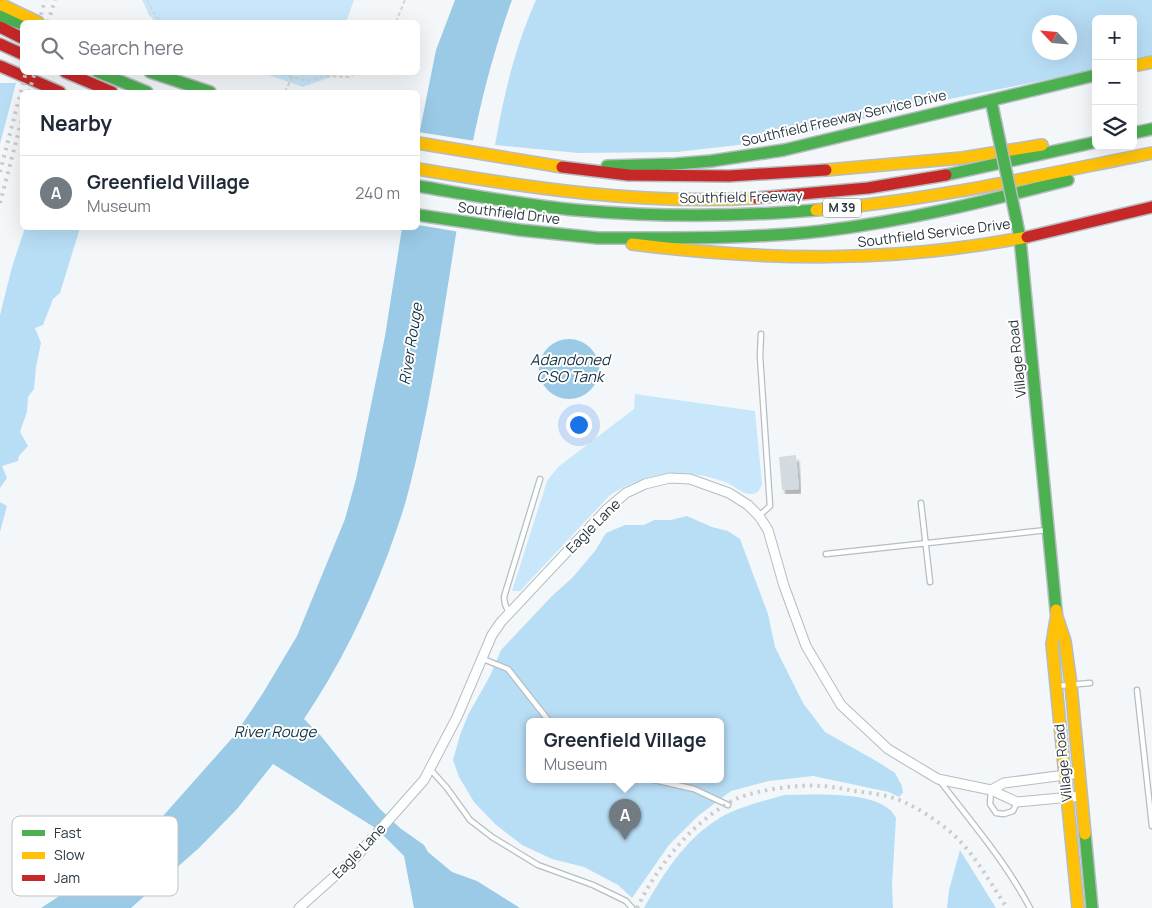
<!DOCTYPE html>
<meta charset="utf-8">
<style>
body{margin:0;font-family:Manrope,sans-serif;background:#f6f6f7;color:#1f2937}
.controls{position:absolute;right:15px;top:15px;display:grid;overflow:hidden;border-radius:8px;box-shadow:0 5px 20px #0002}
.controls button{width:45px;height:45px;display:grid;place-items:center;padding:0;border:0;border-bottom:1px solid #e0e1e3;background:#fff;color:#1f2937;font:25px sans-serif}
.compass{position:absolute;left:1032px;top:15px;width:45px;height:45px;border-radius:50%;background:#fff;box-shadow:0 5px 20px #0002;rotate:296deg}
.you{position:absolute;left:578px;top:424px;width:18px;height:18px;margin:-12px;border:4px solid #fff;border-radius:50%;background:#1a73e8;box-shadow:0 0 0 8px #1a73e833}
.badge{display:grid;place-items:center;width:32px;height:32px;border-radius:50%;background:#717b81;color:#fff;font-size:16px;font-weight:700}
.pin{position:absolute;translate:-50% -41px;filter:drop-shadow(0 1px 2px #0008)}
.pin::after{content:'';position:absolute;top:26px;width:18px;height:15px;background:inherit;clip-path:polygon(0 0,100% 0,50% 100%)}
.popup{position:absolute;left:526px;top:718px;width:198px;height:65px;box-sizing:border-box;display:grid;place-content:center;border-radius:8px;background:#fff;filter:drop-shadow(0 1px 4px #0005);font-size:16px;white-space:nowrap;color:#747a83}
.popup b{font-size:19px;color:#1f2937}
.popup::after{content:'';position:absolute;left:50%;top:100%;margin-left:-10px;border:10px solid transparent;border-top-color:#fff}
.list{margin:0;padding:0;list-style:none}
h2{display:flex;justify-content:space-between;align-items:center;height:65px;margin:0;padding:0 20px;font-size:21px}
h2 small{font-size:16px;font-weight:400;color:#747a83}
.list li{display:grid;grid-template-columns:32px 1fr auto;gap:15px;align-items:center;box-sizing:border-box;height:75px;padding:0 20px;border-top:1px solid #e0e1e3}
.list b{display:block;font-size:19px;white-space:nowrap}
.list p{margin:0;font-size:16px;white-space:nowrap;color:#747a83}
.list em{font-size:16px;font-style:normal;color:#747a83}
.icon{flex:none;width:28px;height:28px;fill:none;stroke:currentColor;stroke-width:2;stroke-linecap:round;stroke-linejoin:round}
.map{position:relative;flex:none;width:1152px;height:908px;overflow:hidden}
.search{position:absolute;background:#fff;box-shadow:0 5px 20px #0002;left:20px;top:20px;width:400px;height:55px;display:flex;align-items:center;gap:12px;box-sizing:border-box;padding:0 18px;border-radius:8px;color:#747a83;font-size:19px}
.panel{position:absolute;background:#fff;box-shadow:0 5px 20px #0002;left:20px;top:90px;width:400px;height:140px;border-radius:8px}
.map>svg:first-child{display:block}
.green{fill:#c9e7fb}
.forest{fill:#b8def6;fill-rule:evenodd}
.water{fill:#9acae6}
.pier{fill:#f4f7fa}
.building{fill:#d4dbe0;filter:url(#shadow)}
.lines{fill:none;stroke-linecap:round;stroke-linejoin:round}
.lane-casing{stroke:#b6bdc2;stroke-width:7}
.street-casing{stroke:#b6bdc2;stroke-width:11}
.fast-casing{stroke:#b6bdc2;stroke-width:14}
.slow-casing{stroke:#b6bdc2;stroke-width:14}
.jam-casing{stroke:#b6bdc2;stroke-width:14}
.path{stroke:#d4d7d7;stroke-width:2;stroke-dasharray:4 2.5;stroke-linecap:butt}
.lane{stroke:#fdfefe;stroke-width:4.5}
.street{stroke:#fdfefe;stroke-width:9}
.fast{stroke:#4caf50;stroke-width:11}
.slow{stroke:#ffc107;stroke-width:11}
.jam{stroke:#c62828;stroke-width:11}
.rail{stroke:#cacccd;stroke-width:4;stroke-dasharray:2.5 5;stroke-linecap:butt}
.fast-bridge-casing{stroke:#b6bdc2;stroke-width:14;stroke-linecap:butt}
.fast-bridge{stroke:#4caf50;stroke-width:11}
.labels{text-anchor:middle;stroke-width:4;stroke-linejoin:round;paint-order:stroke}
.shield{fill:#fff;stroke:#6b7479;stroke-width:1}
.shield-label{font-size:12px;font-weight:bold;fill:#2b3840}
.street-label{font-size:14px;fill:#2b3840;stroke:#fff}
.water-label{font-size:15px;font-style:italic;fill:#123142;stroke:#fff}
.key{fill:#fff;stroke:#bfc3c6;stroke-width:1}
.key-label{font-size:14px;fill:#2b3840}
</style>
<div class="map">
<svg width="1152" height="908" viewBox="0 0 1152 908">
<defs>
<filter id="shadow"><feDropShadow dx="3" dy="5.5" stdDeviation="1" flood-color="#0004"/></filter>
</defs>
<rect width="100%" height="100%" fill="#f4f7fa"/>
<!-- green -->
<path class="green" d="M142 0H354L346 22H156L149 15Z
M263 73H332L331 77 303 87Z
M635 394 755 411 762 484C760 489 758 494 752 494 742 495 734 485 725 482 684 467 646 472 610 495L520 591H512L547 481 558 467 634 409Z"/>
<!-- forest -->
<path class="forest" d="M536 0H1152V59L1133 62V19H1096V70L929 103 773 141 677 152 578 153 495 145C504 94 515 47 536 0ZM1040 22H1070V52H1040Z
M0 83H16L0 144Z
M25 228H80L60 293 53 299 43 325 35 328 41 343 36 367 34 389 28 397 27 412 20 432 28 446 19 456 18 461 2 466 7 478 0 488V315L12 267Z
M0 502 7 506 0 532Z
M687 516 712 527 728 531 740 539 768 614 775 647 803 703 825 732 878 762 895 773 902 786 903 793 899 797 889 792 813 776 769 781 731 791 698 816 669 845 632 898 618 885 584 867 552 859 522 845 495 824 474 802 459 777 453 760 460 735 469 713 490 676 501 650 552 596 573 577 595 551 606 533 625 525H644L654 520H671ZM530 721H720V779H530Z
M784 795C812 795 867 791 889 809 892 811 894 815 896 818L892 885 893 908H644C662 876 684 841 715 821 735 807 761 802 784 795Z
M960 850 996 908H947L949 890Z"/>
<!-- water -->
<path class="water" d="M455 0H512C454 158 451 330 408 493 403 513 395 534 388 554 366 612 339 667 304 719L321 736 379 808 400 828 424 845 428 852 452 872 477 881 520 908H414L404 856 377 829 273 764 237 809 199 848 131 908H41L113 861 155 825 234 736 263 693 297 636 345 519 356 479 385 336 402 228H418V140L436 50Z
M539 369a30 30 0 1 1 60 0a30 30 0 1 1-60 0Z"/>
<!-- pier -->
<path class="pier" d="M418 132 475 141 460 232 418 225Z"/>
<!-- building -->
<path class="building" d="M796 455 799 489 782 490 779 457Z"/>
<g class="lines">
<!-- lane casing -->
<g class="lane-casing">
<path id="lane" d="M921 503 930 582
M759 516 770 506 760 356 761 334
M826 554 1047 530
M509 613 505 604 504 597 540 479
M483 659 508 669 549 721
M1057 686 1090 683
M1137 690 1152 826
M430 769 447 788 470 820 492 837 538 865 593 885 626 901 632 908
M650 779 694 789 728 805
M940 781C971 822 1006 862 1030 908
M991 790 990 804 996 813 1004 814 1013 811 1017 802"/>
</g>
<!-- street casing -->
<g class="street-casing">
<path id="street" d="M991 790 1004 783 1080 773
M299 908 355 858 424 780 457 717 492 635 501 622 606 510 626 493 645 484 670 478 690 479 729 493 748 505 759 516 768 530 784 586 806 646 841 705 888 749 938 779 991 790 1017 802 1082 796"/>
</g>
<!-- fast casing -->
<g class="fast-casing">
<path id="fast" d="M0 16 22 24
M98 72 147 92
M150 72 210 92
M991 100 996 124
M1133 133 1152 129
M607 166 675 164 711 161 784 150 1096 75
M946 175 1096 142
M418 186C471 195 523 205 576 210 656 217 737 217 816 210
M418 215 520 230 598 238
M1016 218 1020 238 1056 610
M598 238C673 238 748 239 822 231 906 221 987 201 1068 180
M1085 834 1092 908"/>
</g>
<!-- slow casing -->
<g class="slow-casing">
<path id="slow" d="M0 4 38 22
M1133 66 1152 62
M418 143 562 167
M418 169C530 188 642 205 756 198
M826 170 962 158 1042 145
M816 210C930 201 1041 175 1152 153
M632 244C766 261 894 263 1027 237
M1056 610 1057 617 1065 641 1071 685 1085 834
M1056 619 1052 644 1078 908"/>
</g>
<!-- jam casing -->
<g class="jam-casing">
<path id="jam" d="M0 27 22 38
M0 44 22 54
M0 66 60 92
M65 72 112 92
M562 167 628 175 729 176 826 170
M756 198 868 188 946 175
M1027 237 1152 207"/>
</g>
<!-- path -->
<path class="path" d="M147 0 156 17 163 22
M396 22 405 0
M276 72 306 81 324 76 349 77 357 72
M285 92 292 77"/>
<!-- lane -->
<use href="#lane" class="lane"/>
<!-- street -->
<use href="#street" class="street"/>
<!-- fast -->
<use href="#fast" class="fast"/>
<!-- slow -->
<use href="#slow" class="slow"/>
<!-- jam -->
<use href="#jam" class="jam"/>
<!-- rail -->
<path class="rail" d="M39 22 45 0
M48 22 55 0
M29 92 35 72
M0 172 26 72
M0 203 22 119
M637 908C658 865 694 819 738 798 758 790 799 784 820 786 832 786 843 789 854 791 871 793 890 795 906 803 923 811 942 824 956 837 977 858 991 884 1007 908"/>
<!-- fast-bridge casing -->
<g class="fast-bridge-casing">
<path id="fast-bridge" d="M996 124 1016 218"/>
</g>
<!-- fast-bridge -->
<use href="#fast-bridge" class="fast-bridge"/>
</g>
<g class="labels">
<!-- shield labels -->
<rect class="shield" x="823" y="198.5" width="38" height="19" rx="4"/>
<g class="shield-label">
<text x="842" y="212">M 39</text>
</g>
<!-- street labels -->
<g class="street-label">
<text transform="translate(844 118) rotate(-13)" y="5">Southfield Freeway Service Drive</text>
<text transform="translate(741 197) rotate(-1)" y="5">Southfield Freeway</text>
<text transform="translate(509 213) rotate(7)" y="5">Southfield Drive</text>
<text transform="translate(934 233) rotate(-7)" y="5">Southfield Service Drive</text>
<text transform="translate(1017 359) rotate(-96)" y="5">Village Road</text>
<text transform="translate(593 526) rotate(-45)" y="5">Eagle Lane</text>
<text transform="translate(1063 763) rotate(-96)" y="5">Village Road</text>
<text transform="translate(359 851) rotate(-46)" y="5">Eagle Lane</text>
</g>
<!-- water labels -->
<g class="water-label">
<text transform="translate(411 344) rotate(-81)" y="5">River Rouge</text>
<text x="570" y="365">Adandoned<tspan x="570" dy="17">CSO Tank</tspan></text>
<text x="275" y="737">River Rouge</text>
</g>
</g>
<!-- legend -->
<rect x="12" y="816" width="166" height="80" rx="8" class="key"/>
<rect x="22" y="830" width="23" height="6" fill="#4caf50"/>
<rect x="22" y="852" width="23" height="7" fill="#ffc107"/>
<rect x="22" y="875" width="23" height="6" fill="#c62828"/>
<g class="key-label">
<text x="54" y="838">Fast</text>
<text x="54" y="860">Slow</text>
<text x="54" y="883">Jam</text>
</g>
</svg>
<div class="controls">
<button>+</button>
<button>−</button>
<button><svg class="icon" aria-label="layers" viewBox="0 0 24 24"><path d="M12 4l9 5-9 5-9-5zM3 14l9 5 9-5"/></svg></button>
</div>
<svg class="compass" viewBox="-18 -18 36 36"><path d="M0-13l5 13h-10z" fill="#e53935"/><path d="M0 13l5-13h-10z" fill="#747a83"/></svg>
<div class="you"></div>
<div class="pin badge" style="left:625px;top:840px">A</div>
<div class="popup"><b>Greenfield Village</b>Museum</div>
<div class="search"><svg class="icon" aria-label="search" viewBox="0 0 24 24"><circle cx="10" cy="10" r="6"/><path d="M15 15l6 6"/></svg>Search here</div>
<section class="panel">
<h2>Nearby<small></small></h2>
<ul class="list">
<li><span class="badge">A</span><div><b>Greenfield Village</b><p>Museum</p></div><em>240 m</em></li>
</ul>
</section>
</div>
